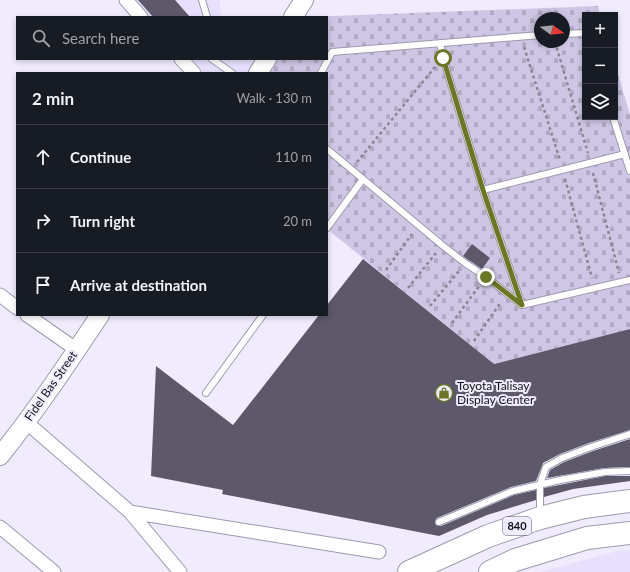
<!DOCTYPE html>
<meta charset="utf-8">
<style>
body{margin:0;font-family:Lato,sans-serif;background:#242831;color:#f1f3f6}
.controls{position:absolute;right:12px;top:12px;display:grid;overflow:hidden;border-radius:0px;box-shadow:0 2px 6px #0003}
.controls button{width:36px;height:36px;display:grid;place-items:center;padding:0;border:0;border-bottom:1px solid #363941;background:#171b24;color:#f1f3f6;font:20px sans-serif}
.compass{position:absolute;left:534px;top:12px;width:36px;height:36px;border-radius:50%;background:#171b24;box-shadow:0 2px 6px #0003;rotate:105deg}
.stop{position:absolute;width:12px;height:12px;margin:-9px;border:3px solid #6b7723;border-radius:50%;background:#fff}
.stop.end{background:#6b7723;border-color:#fff;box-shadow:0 1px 4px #0008}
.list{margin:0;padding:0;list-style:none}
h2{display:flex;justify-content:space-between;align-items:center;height:52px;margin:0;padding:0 16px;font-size:17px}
h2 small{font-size:13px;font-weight:400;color:#9ea1a6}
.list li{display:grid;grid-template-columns:26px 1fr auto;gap:12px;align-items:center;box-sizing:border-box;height:64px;padding:0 16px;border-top:1px solid #363941}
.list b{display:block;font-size:15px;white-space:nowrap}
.list em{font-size:13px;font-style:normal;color:#9ea1a6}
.icon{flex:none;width:22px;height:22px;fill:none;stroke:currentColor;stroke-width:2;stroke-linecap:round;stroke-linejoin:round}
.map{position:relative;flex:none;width:630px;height:572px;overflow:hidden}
.search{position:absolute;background:#171b24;box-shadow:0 2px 6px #0003;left:16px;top:16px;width:312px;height:44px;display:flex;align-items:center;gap:10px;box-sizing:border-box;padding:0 14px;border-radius:0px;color:#9ea1a6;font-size:15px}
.panel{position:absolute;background:#171b24;box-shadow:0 2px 6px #0003;left:16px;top:72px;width:312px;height:244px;border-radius:0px}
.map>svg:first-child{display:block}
.built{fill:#e8e1fe}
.cemetery{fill:url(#cemetery-stones);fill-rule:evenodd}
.building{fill:#5d586a}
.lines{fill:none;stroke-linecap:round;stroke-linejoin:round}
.lane-casing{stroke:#9f99ad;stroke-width:8}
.street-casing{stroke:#9f99ad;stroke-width:15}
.secondary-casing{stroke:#9f99ad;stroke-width:20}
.highway-casing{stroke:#9f99ad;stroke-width:24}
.path{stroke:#898693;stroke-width:2.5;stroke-dasharray:3 3;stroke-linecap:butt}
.lane{stroke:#fff;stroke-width:6}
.street{stroke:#fff;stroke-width:13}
.secondary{stroke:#fff;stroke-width:18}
.highway{stroke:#fff;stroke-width:22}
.route{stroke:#6b7723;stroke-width:5}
.labels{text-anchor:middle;stroke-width:4;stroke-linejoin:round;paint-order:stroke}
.shield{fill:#f0ebfd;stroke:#56535d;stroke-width:1}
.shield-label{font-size:11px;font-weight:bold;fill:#141219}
.street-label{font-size:12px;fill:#141219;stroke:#f0ebfd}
.poi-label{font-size:12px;fill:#141219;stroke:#f0ebfd;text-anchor:start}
</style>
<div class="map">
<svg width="630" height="572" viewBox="0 0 630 572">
<defs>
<pattern id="cemetery-stones" width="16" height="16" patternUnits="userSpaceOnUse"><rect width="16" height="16" fill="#cec6e4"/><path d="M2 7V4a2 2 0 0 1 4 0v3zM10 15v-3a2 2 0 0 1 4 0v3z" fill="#b0a9c3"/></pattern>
</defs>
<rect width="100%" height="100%" fill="#f0ebfd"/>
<!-- built -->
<path class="built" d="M134 0H220L221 17H149Z
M187 59H257L248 73H200Z
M630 550V572H540L617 551Z"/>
<!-- cemetery -->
<path class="cemetery" d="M598 6 600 15H585V117H615V64L630 115V329L494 364 327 229V73H266L275 59H327V17H307ZM540 18H564V42H540Z"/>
<!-- building -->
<path class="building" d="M138 0H175L190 17H153Z
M472 244 490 258 482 269 463 256Z
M363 259 494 364 630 329V430L589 443 560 454 543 463 542 466 536 481 511 487 437 518 435 521V524L438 526H441L514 495 536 490V500L487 515 439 536 222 494 223 490 151 476 156 366 233 425 319 315H327V305Z
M630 439V467L604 468 547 478 550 470 564 462 593 451Z
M605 476H630V481L573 489 544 497V488Z"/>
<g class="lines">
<!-- lane casing -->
<g class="lane-casing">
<path id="lane" d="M202 0 207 17
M564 34 585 33
M440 43 443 58 483 190 522 305
M212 59 232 73
M321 73 332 52 540 35
M613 117 630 171
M327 149 442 245 465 263 486 277 522 305 630 280
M483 190 625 154
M327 228 363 179
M206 393 263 315
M540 513V484L546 467 562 458 591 447 630 434
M439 522 513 491 560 480 605 472 630 471"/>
</g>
<!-- street casing -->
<g class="street-casing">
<path id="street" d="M126 0 141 17
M181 59 194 73
M0 295 17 308
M27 315 77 350
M26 422 130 512 180 572
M130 512 379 552
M0 527 54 572"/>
</g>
<!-- secondary casing -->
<g class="secondary-casing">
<path id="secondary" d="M293 17 304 0
M258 73 267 59
M0 456C36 411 68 363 100 315"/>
</g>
<!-- highway casing -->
<g class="highway-casing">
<path id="highway" d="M409 572 488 536 540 518 584 507 630 501
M490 572 515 560 587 538 630 533"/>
</g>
<!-- path -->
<path class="path" d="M555 42 588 153
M524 47 560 160
M357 162 435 67
M593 173 619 273
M565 179 592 278
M386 270 412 234
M408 288 436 253
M430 306 459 271
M452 323 480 285
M474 341 501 302"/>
<!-- lane -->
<use href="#lane" class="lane"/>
<!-- street -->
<use href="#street" class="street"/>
<!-- secondary -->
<use href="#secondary" class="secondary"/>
<!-- highway -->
<use href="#highway" class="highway"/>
</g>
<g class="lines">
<!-- route -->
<path class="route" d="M443 58 483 190 522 305 486 277"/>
</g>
<!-- icons -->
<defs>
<g id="shop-ring" transform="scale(0.9)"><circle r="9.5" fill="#f0ebfd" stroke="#6b7723" stroke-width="1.5"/><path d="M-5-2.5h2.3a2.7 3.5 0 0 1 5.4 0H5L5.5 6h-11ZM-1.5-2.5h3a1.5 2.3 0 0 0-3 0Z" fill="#6b7723"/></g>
</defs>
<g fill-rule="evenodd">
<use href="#shop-ring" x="444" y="393"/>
</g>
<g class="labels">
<!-- shield labels -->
<rect class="shield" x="503" y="517" width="28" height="18" rx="3"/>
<g class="shield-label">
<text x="517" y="530">840</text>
</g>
<!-- street labels -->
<g class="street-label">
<text transform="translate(51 386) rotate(-55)" y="4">Fidel Bas Street</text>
</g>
<!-- poi labels -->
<g class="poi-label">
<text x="457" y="390">Toyota Talisay<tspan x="457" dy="14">Display Center</tspan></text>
</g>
</g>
</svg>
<div class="controls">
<button>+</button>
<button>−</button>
<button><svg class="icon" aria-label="layers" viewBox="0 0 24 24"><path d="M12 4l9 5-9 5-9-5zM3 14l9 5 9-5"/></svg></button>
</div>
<svg class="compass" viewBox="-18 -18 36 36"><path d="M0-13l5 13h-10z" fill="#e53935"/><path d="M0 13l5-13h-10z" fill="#9ea1a6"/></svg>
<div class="stop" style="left:443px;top:58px"></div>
<div class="stop end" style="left:486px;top:277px"></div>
<div class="search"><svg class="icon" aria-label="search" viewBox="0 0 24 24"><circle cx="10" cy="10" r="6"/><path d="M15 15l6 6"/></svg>Search here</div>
<section class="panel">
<h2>2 min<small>Walk · 130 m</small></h2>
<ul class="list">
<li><svg class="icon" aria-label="ahead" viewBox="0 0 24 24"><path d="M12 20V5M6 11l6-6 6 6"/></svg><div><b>Continue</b></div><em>110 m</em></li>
<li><svg class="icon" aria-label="right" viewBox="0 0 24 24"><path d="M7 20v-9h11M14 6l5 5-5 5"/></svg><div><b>Turn right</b></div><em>20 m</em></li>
<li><svg class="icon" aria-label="arrive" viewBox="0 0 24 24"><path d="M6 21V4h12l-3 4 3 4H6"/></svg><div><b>Arrive at destination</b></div></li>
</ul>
</section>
</div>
